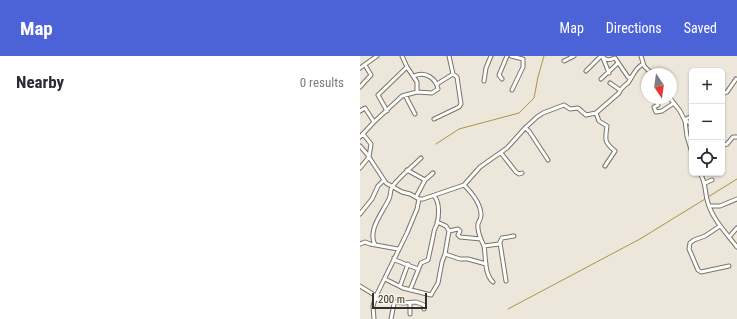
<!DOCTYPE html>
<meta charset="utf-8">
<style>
body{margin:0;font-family:"Roboto Condensed",sans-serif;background:#f7f7f7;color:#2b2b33}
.controls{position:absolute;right:12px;top:12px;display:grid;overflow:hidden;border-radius:6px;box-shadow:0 1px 3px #0004}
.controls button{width:36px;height:36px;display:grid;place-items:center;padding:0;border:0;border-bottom:1px solid #e1e1e2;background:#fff;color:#2b2b33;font:20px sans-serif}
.compass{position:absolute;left:281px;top:12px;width:36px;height:36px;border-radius:50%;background:#fff;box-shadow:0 1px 3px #0004;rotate:167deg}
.scale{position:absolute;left:12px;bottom:10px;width:55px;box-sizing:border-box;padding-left:4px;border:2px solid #312f2a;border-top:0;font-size:11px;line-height:14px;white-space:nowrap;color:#312f2a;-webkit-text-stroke:3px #f9f5e7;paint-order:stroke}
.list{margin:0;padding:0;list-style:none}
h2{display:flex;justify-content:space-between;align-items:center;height:52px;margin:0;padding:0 16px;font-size:17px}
h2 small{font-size:13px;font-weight:400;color:#7c7c81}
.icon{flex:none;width:22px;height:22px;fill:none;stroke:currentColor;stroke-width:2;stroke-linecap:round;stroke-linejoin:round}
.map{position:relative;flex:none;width:377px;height:263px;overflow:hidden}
header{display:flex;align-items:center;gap:24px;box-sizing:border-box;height:56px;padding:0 20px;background:#4c62d7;color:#fff}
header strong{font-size:19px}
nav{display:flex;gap:22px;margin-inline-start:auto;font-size:14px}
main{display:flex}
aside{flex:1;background:#fff}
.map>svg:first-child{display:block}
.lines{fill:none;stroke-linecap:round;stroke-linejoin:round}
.stream{stroke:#ad9347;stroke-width:1}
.minor-casing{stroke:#777367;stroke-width:5}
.minor{stroke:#fff;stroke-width:3}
</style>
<header>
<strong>Map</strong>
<nav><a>Map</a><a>Directions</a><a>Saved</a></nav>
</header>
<main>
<aside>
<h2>Nearby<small>0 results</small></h2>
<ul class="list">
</ul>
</aside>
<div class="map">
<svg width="377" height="263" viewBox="0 0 377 263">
<rect width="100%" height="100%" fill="#ece7da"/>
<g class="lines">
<!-- stream -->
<path class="stream" d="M76 88 99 73 159 57 174 42 178 21 184 0
M348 141 377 123
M148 253 280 183 345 143"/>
<!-- minor casing -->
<g class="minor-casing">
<path id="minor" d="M42 0 47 11 57 26V36
M151 0 163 3V11L152 34
M242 0C246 5 250 4 255 2L268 21 271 22
M281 0 284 10 292 18
M243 2 249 17
M204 5 214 0
M0 12 17 0
M226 15 241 0
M142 23 139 19 147 0
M241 23 258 7
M124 25 126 12 131 0
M250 27 260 34
M77 28 93 18 89 0
M0 31 11 19 5 9
M362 38 367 36 376 23
M45 39 55 58
M304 42 297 47 298 49 294 51 296 56 302 55 314 47
M310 42 320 55 325 65 327 80 332 97
M0 55 5 52 14 66
M27 55 18 39 47 11
M236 57 239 65 247 70C245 84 244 86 255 95L245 110
M74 63 99 51 101 48 97 21 93 18
M324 63 332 69
M326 63 332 60
M165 72 169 75 188 104
M3 78 11 88 9 101
M0 81 14 66 42 40 57 36 72 37 78 33C76 22 65 15 54 20
M0 90 7 98 26 127 42 136 50 138 59 143H63L104 129 120 111 147 92 165 72 177 61 183 57 204 49 210 53 218 52 226 59 236 57 259 37C261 32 264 30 268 27 273 20 275 12 283 8
M362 90 367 88 373 81H377
M141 97 156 116 159 118 162 117
M0 112 9 101
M47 114 65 124
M340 117C347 129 344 135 348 147 353 164 367 178 377 191
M345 127 352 124
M104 129C112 137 121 148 121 159 121 163 119 165 118 168 117 175 121 184 124 190L139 188 142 182 154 180
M56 141 65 124 73 117
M349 150H360L377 143
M0 158 12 143 18 130 24 124
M77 166 86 170 89 175 85 198 100 203H108L126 208
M360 170 345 180 334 184 330 187 329 193 338 214 341 216 369 210
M89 175 98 173 100 175 98 179 100 181 121 183
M369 181 377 172
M140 187 146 225
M0 188 5 186 10 188 38 193
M15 189C7 174 23 156 29 143 31 139 30 134 32 131 41 119 51 112 61 102
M124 190C126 200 124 218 133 226
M34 202 35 204 58 213
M25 223 43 232 71 239 78 227 82 206 85 198
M0 230 16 240
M40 230 48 208
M50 234 61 207 68 204C70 195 72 186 74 176 74 173 76 171 77 168 79 160 80 146 74 140
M15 243 43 247 56 246 64 249V253
M50 247V258
M14 263 13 250 16 240 47 177 57 153 59 143
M31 263 34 248 32 245"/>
</g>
<!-- minor -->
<use href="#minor" class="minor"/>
</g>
</svg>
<div class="controls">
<button>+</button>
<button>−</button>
<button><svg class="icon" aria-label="locate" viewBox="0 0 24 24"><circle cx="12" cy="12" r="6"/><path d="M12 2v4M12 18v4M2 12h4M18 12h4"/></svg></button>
</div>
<svg class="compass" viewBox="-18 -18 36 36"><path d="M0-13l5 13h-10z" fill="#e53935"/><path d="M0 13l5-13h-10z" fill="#7c7c81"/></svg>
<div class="scale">200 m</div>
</div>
</main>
